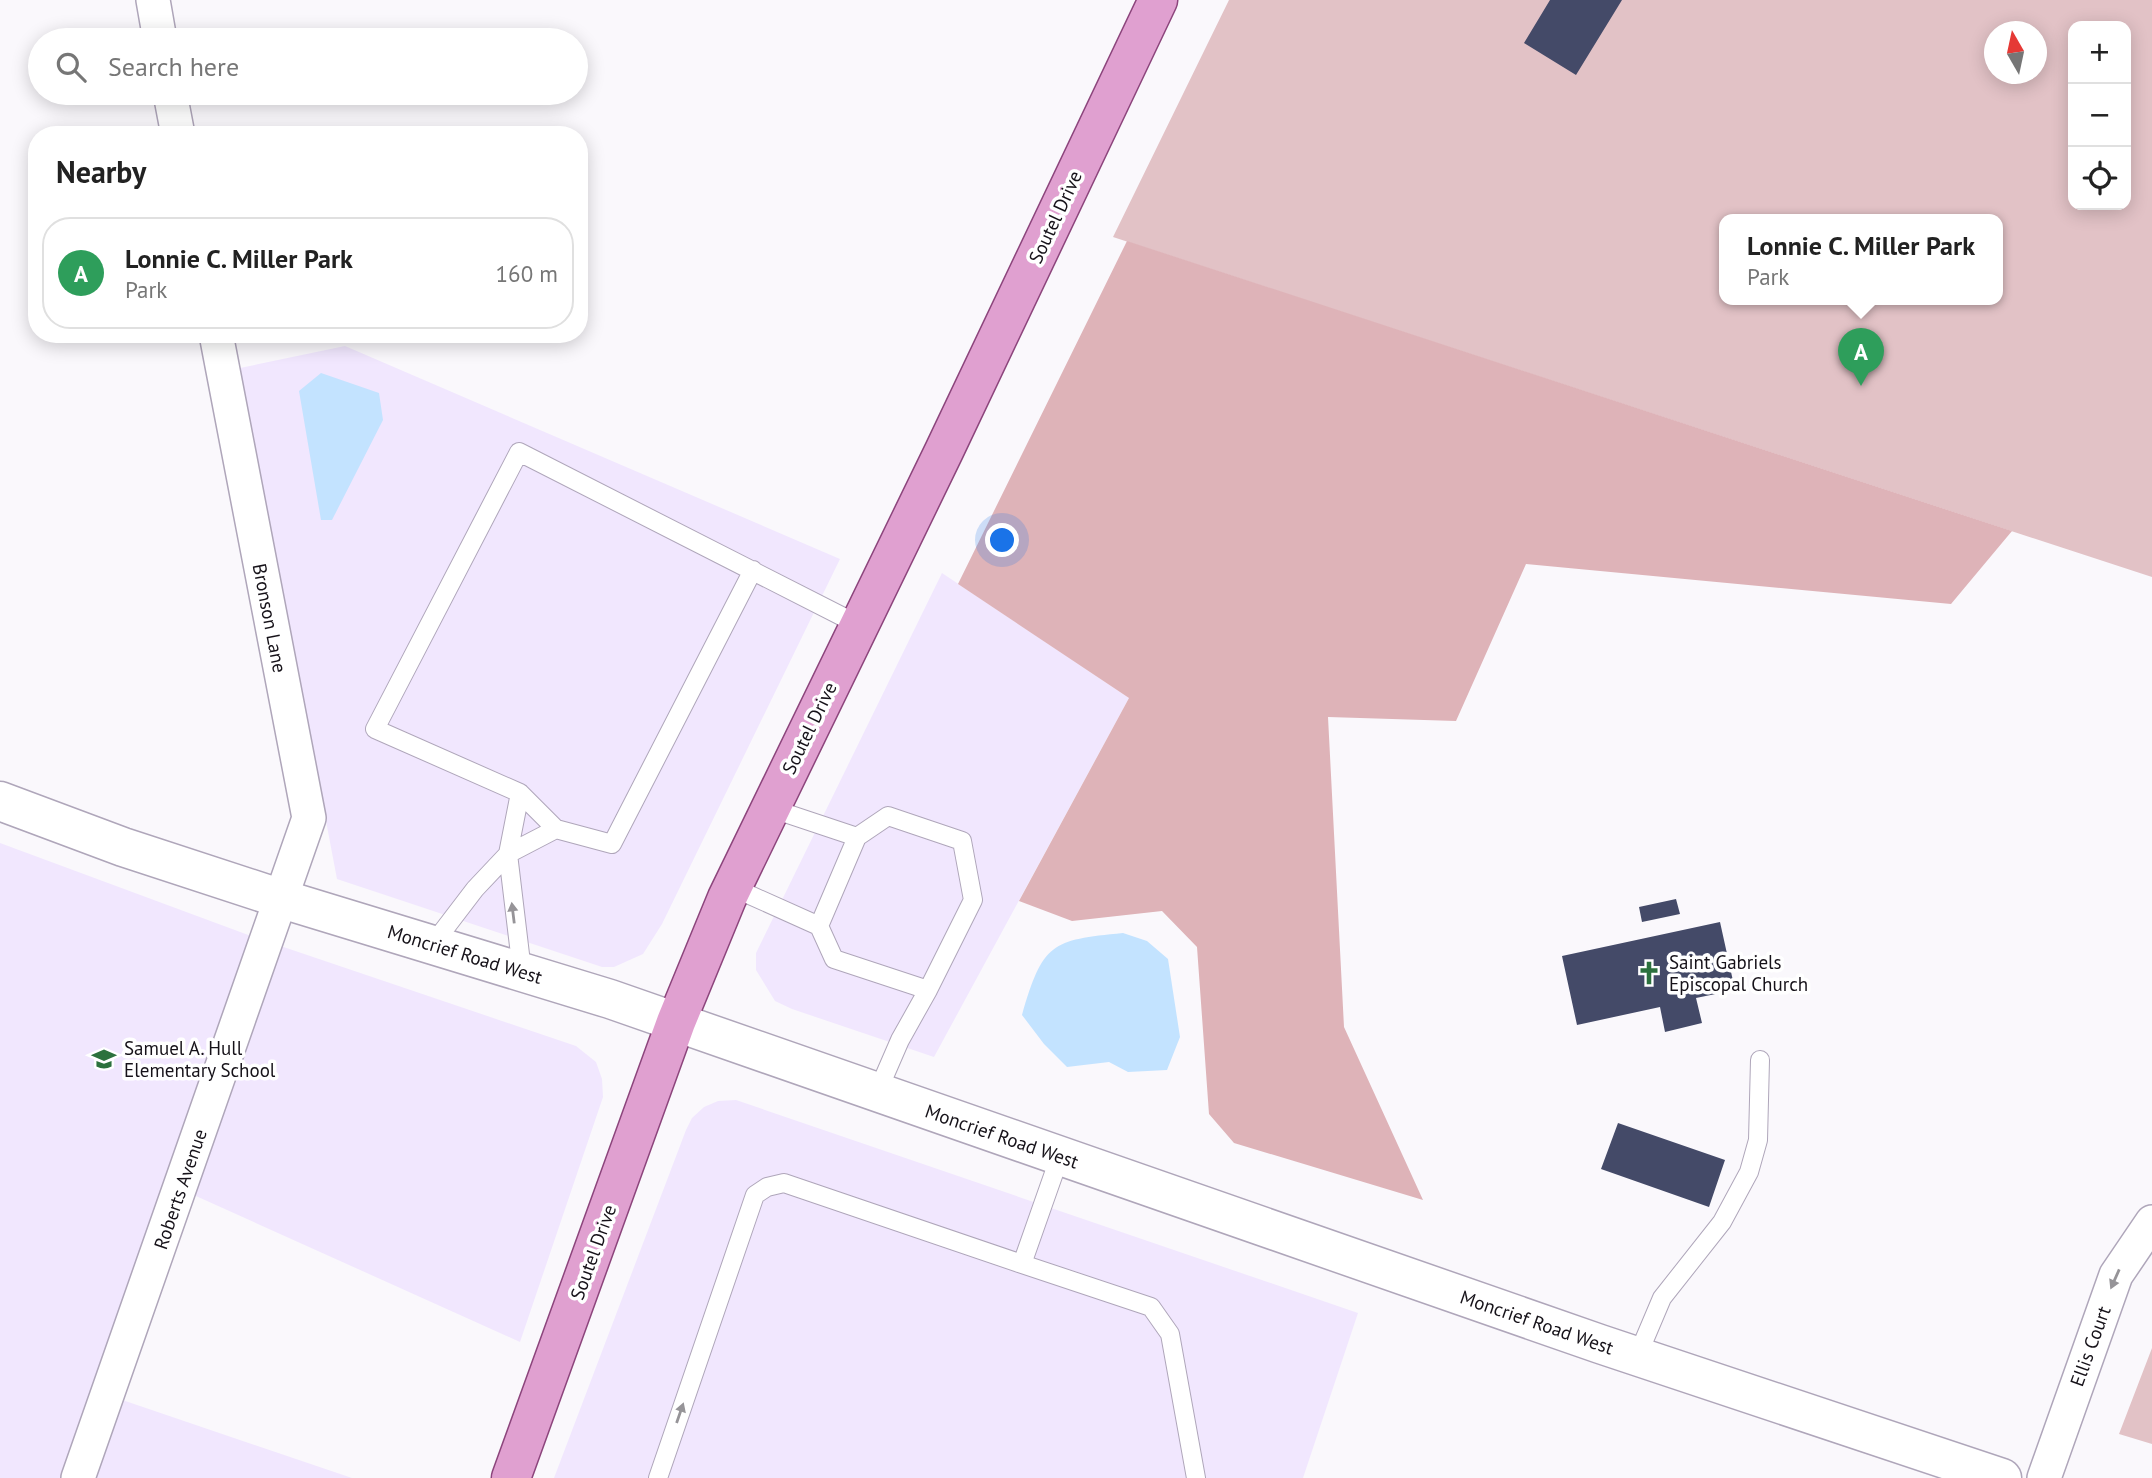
<!DOCTYPE html>
<meta charset="utf-8">
<style>
body{margin:0;font-family:"PT Sans",sans-serif;background:#f6f6f6;color:#222}
.controls{position:absolute;right:21px;top:21px;display:grid;overflow:hidden;border-radius:14px;box-shadow:0 4px 18px #0003}
.controls button{width:63px;height:63px;display:grid;place-items:center;padding:0;border:0;border-bottom:2px solid #e0e0e0;background:#fff;color:#222;font:35px sans-serif}
.compass{position:absolute;left:1984px;top:21px;width:63px;height:63px;border-radius:50%;background:#fff;box-shadow:0 4px 18px #0003;rotate:351deg}
.you{position:absolute;left:1003px;top:541px;width:24px;height:24px;margin:-18px;border:5px solid #fff;border-radius:50%;background:#1a73e8;box-shadow:0 0 0 10px #1a73e833}
.badge{display:grid;place-items:center;width:46px;height:46px;border-radius:50%;background:#2c713d;color:#fff;font-size:23px;font-weight:700}
.pin{position:absolute;translate:-50% -58px;filter:drop-shadow(0 2px 4px #0008)}
.pin::after{content:'';position:absolute;top:37px;width:24px;height:21px;background:inherit;clip-path:polygon(0 0,100% 0,50% 100%)}
.popup{position:absolute;left:1719px;top:214px;width:284px;height:91px;box-sizing:border-box;display:grid;place-content:center;border-radius:14px;background:#fff;filter:drop-shadow(0 2px 5px #0005);font-size:23px;white-space:nowrap;color:#767676}
.popup b{font-size:26px;color:#222}
.popup::after{content:'';position:absolute;left:50%;top:100%;margin-left:-14px;border:14px solid transparent;border-top-color:#fff}
.list{margin:0;padding:0;list-style:none}
h2{display:flex;justify-content:space-between;align-items:center;height:91px;margin:0;padding:0 28px;font-size:30px}
h2 small{font-size:23px;font-weight:400;color:#767676}
.list li{display:grid;grid-template-columns:46px 1fr auto;gap:21px;align-items:center;box-sizing:border-box;height:112px;margin:0 14px 14px;padding:0 14px;border:2px solid #e0e0e0;border-radius:28px}
.list b{display:block;font-size:26px;white-space:nowrap}
.list p{margin:0;font-size:23px;white-space:nowrap;color:#767676}
.list em{font-size:23px;font-style:normal;color:#767676}
.icon{flex:none;width:38px;height:38px;fill:none;stroke:currentColor;stroke-width:2;stroke-linecap:round;stroke-linejoin:round}
.map{position:relative;flex:none;width:2152px;height:1478px;overflow:hidden}
.search{position:absolute;background:#fff;box-shadow:0 4px 18px #0003;left:28px;top:28px;width:560px;height:77px;display:flex;align-items:center;gap:18px;box-sizing:border-box;padding:0 24px;border-radius:38px;color:#767676;font-size:26px}
.panel{position:absolute;background:#fff;box-shadow:0 4px 18px #0003;left:28px;top:126px;width:560px;height:217px;border-radius:28px}
.map>svg:first-child{display:block}
.built{fill:#f1e7fe}
.green{fill:#e2c2c6;fill-rule:evenodd}
.forest{fill:#deb3b8}
.water{fill:#c3e3ff}
.building{fill:#444a68}
.lines{fill:none;stroke-linecap:round;stroke-linejoin:round}
.service-casing{stroke:#afa6ba;stroke-width:20}
.minor-casing{stroke:#afa6ba;stroke-width:36}
.secondary-casing{stroke:#afa6ba;stroke-width:41}
.primary-casing{stroke:#8c457c;stroke-width:41}
.service{stroke:#fff;stroke-width:18}
.minor{stroke:#fff;stroke-width:33}
.secondary{stroke:#fff;stroke-width:38}
.primary{stroke:#e0a0d0;stroke-width:38}
.oneway{fill:#969498}
.labels{text-anchor:middle;stroke-width:7;stroke-linejoin:round;paint-order:stroke}
.street-label{font-size:19px;fill:#161219;stroke:#fff}
.poi-label{font-size:19px;fill:#161219;stroke:#fff;text-anchor:start}
</style>
<div class="map">
<svg width="2152" height="1478" viewBox="0 0 2152 1478">
<rect width="100%" height="100%" fill="#faf8fc"/>
<!-- built -->
<path class="built" d="M345 346 840 559 662 924 643 954 614 967H602L337 879 240 368Z
M942 573 1129 698 934 1057 792 1009 775 1001 756 970V953Z
M0 843 251 936 576 1046 596 1062 602 1079 603 1097 520 1342 167 1183 93 1390 352 1478H0Z
M736 1100 1358 1313 1303 1478H554L686 1130 692 1118 704 1107 718 1101Z"/>
<!-- green -->
<path class="green" d="M1229 0H2152V577L1113 237ZM2073 26H2126V205H2073ZM1994 32H2036V74H1994ZM1724 220H1997V300H1724Z
M2152 1348V1444L2119 1434Z"/>
<!-- forest -->
<path class="forest" d="M1127 241 2012 531 1951 604 1526 564 1456 721 1328 717 1344 1027 1423 1200 1234 1143 1209 1114 1197 947 1162 911 1072 921 1019 901 1129 698 958 584Z"/>
<!-- water -->
<path class="water" d="M321 373 379 393 383 420 332 520H321L299 391Z
M1123 933 1147 941 1168 959 1180 1037 1167 1070 1128 1072 1109 1062 1067 1067 1044 1044 1022 1015C1043 943 1051 940 1123 933Z"/>
<!-- building -->
<path class="building" d="M1550 0H1622L1576 75 1524 43Z
M1676 899 1680 914 1642 922 1639 907Z
M1720 922 1735 990 1696 998 1702 1023 1665 1032 1660 1007 1577 1025 1562 956Z
M1618 1123 1725 1160 1709 1207 1601 1169Z"/>
<g class="lines">
<!-- service casing -->
<g class="service-casing">
<path id="service" d="M520 793 556 829
M857 837 888 816 962 841 973 900 928 990
M732 887 819 926 857 837 770 808
M819 926 834 959 928 990 900 1040 877 1093
M433 944 475 889 508 854 556 829 612 844 753 570
M522 971 508 854 520 793 375 729 519 452 859 625
M1022 1264 1151 1307 1170 1334 1196 1478
M1637 1357 1662 1298 1722 1222 1749 1172 1758 1140 1760 1060
M658 1478 755 1195 767 1187 784 1183 1022 1264 1060 1156"/>
</g>
<!-- minor casing -->
<g class="minor-casing">
<path id="minor" d="M153 0 160 40
M170 93 178 135
M78 1478 309 818 216 334
M2044 1478 2116 1275 2152 1222"/>
</g>
<!-- secondary casing -->
<g class="secondary-casing">
<path id="secondary" d="M0 801 123 847 282 899 610 999 1600 1344 2002 1478"/>
</g>
<!-- primary casing -->
<g class="primary-casing">
<path id="primary" d="M511 1478 676 1022 727 898 944 451 1158 0"/>
</g>
<!-- service -->
<use href="#service" class="service"/>
<!-- minor -->
<use href="#minor" class="minor"/>
<!-- secondary -->
<use href="#secondary" class="secondary"/>
<!-- primary -->
<use href="#primary" class="primary"/>
</g>
<!-- one-way arrows -->
<defs><path id="oneway-solid" d="M-6-.8H1V-3.2L6.5 0L1 3.2V.8H-6Z" transform="scale(1.75)"/></defs>
<g class="oneway">
<use href="#oneway-solid" transform="translate(513 913) rotate(-97)"/>
<use href="#oneway-solid" transform="translate(2115 1279) rotate(114)"/>
<use href="#oneway-solid" transform="translate(680 1413) rotate(-71)"/>
</g>
<!-- icons -->
<defs>
<g id="church-bare" transform="scale(1.89)"><path d="M-1.2-6h2.4v3.5h3.3v2.4h-3.3V6h-2.4V-.1h-3.3v-2.4h3.3Z" fill="#2c713d" stroke="#fff" stroke-width="2.5" paint-order="stroke"/></g>
<g id="school-bare" transform="scale(1.89)"><path d="M0-5L7-2L0 1L-7-2ZM-4 1L0 2.5L4 1V4Q0 6-4 4Z" fill="#2c713d" stroke="#fff" stroke-width="2.5" paint-order="stroke"/></g>
</defs>
<g fill-rule="evenodd">
<use href="#church-bare" x="1649" y="973"/>
<use href="#school-bare" x="104" y="1059"/>
</g>
<g class="labels">
<!-- street labels -->
<g class="street-label">
<text transform="translate(1055 217) rotate(-65)" y="7">Soutel Drive</text>
<text transform="translate(270 618) rotate(79)" y="7">Bronson Lane</text>
<text transform="translate(809 728) rotate(-64)" y="7">Soutel Drive</text>
<text transform="translate(465 954) rotate(17)" y="7">Moncrief Road West</text>
<text transform="translate(1002 1136) rotate(19)" y="7">Moncrief Road West</text>
<text transform="translate(180 1189) rotate(-71)" y="7">Roberts Avenue</text>
<text transform="translate(593 1252) rotate(-70)" y="7">Soutel Drive</text>
<text transform="translate(1537 1322) rotate(19)" y="7">Moncrief Road West</text>
<text transform="translate(2090 1346) rotate(-70)" y="7">Ellis Court</text>
</g>
<!-- poi labels -->
<g class="poi-label">
<text x="1669" y="969">Saint Gabriels<tspan x="1669" dy="22">Episcopal Church</tspan></text>
<text x="124" y="1055">Samuel A. Hull<tspan x="124" dy="22">Elementary School</tspan></text>
</g>
</g>
</svg>
<div class="controls">
<button>+</button>
<button>−</button>
<button><svg class="icon" aria-label="locate" viewBox="0 0 24 24"><circle cx="12" cy="12" r="6"/><path d="M12 2v4M12 18v4M2 12h4M18 12h4"/></svg></button>
</div>
<svg class="compass" viewBox="-18 -18 36 36"><path d="M0-13l5 13h-10z" fill="#e53935"/><path d="M0 13l5-13h-10z" fill="#767676"/></svg>
<div class="you"></div>
<div class="pin badge" style="left:1861px;top:386px;background:#2e9e5b">A</div>
<div class="popup"><b>Lonnie C. Miller Park</b>Park</div>
<div class="search"><svg class="icon" aria-label="search" viewBox="0 0 24 24"><circle cx="10" cy="10" r="6"/><path d="M15 15l6 6"/></svg>Search here</div>
<section class="panel">
<h2>Nearby<small></small></h2>
<ul class="list">
<li><span class="badge" style="background:#2e9e5b">A</span><div><b>Lonnie C. Miller Park</b><p>Park</p></div><em>160 m</em></li>
</ul>
</section>
</div>
